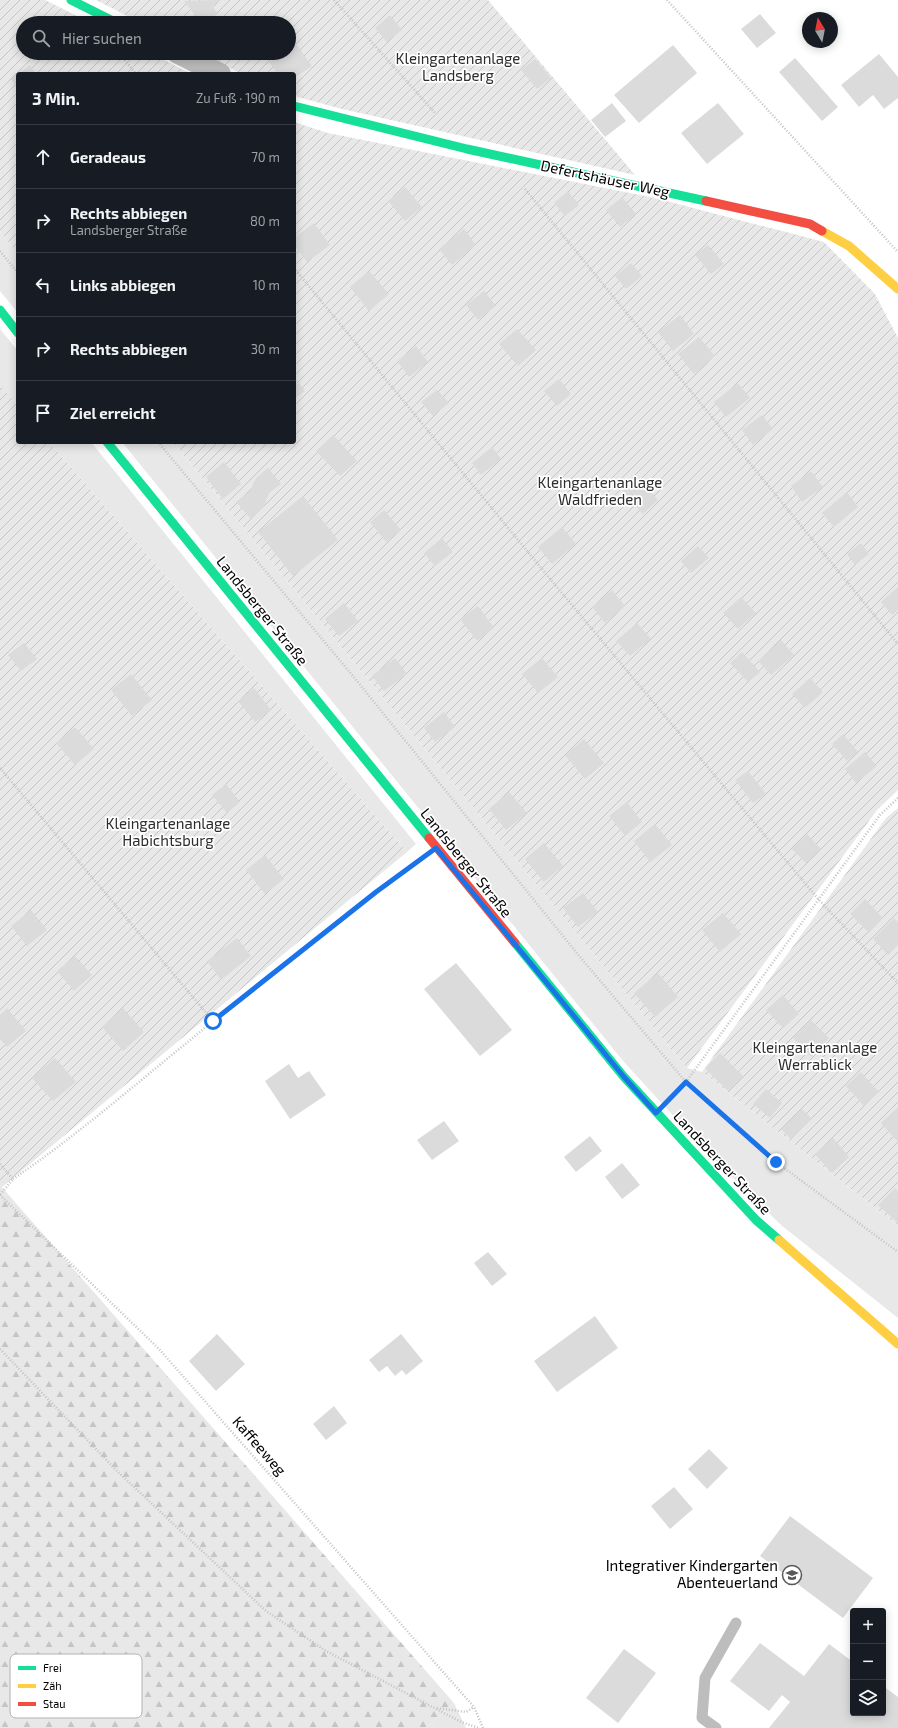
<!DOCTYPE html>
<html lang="de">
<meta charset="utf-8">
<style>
body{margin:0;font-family:"Exo 2",sans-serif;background:#242831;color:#f1f3f6}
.controls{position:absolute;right:12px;bottom:12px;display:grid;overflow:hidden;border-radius:4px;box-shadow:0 2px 10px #0003}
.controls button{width:36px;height:36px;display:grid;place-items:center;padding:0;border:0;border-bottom:1px solid #363941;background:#171b24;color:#f1f3f6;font:20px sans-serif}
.compass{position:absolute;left:802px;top:12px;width:36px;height:36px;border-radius:50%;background:#171b24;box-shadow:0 2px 10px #0003;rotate:350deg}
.stop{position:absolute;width:12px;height:12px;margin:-9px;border:3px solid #1a73e8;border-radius:50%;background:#fff}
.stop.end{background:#1a73e8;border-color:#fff;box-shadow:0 1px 4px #0008}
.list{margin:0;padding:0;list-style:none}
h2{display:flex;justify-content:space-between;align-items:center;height:52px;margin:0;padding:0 16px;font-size:17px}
h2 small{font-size:13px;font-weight:400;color:#9ea1a6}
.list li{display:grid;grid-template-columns:26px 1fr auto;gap:12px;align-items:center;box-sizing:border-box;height:64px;padding:0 16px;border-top:1px solid #363941}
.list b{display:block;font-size:15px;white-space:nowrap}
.list p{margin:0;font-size:13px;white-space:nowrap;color:#9ea1a6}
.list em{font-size:13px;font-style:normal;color:#9ea1a6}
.icon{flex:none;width:22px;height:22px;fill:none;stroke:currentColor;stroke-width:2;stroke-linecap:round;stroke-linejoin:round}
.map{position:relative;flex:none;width:898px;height:1728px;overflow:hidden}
.search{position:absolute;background:#171b24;box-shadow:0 2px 10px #0003;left:16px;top:16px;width:280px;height:44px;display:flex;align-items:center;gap:10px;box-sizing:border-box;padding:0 14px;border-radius:22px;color:#9ea1a6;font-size:15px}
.panel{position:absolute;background:#171b24;box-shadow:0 2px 10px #0003;left:16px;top:72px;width:280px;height:372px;border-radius:4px}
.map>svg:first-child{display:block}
.grass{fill:#e8e8e8}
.forest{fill:url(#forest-firs)}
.garden{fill:url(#garden-furrows)}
.building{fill:#dbdbdb}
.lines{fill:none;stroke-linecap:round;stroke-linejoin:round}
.path{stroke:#c2c2c2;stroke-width:2.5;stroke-dasharray:1 2;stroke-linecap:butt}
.lane{stroke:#bdbdbd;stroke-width:11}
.street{stroke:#bdbdbd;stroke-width:22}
.fast{stroke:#16e098;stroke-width:9}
.slow{stroke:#ffcf43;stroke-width:9}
.jam{stroke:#f24e42;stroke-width:9}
.route{stroke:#1a73e8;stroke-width:5}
.labels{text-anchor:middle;stroke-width:3.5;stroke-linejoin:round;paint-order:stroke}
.park-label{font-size:15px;fill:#2c2c2c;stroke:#fff}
.street-label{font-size:15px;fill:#000;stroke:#fff}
.poi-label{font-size:15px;fill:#000;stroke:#fff;text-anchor:end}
.key{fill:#fff;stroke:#b2b2b2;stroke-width:1}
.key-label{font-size:11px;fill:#000}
</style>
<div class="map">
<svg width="898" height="1728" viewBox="0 0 898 1728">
<defs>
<pattern id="forest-firs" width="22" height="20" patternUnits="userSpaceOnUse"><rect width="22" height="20" fill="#e8e8e8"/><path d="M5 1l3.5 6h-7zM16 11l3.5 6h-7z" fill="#c5c5c5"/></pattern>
<pattern id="garden-furrows" width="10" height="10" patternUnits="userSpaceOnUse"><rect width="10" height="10" fill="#e8e8e8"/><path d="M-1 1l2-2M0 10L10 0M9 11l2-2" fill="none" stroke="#c5c5c5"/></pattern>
</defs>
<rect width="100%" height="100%" fill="#fff"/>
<!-- grass -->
<path class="grass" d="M0 232 18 254V313L0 291Z
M0 329 18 351V407L0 386Z
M49 442H91L416 844 407 852Z
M122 442H173L687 1068 702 1072 898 1226V1318L781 1225 700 1145 624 1062Z
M454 1703 466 1728H426Z"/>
<!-- forest -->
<path class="forest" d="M0 1185 454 1703 426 1728H0Z"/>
<!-- garden -->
<path class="garden" d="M0 0H45L91 23H23V53H150L192 74H18V254L0 232Z
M96 0H488L635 175 342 109 294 96V74H242L200 53H289V23H141Z
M294 122 328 133 655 198 824 242 875 294 898 338V790L877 810 687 1068 173 442H294Z
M0 385 18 406V442H49L407 852 2 1187 0 1185Z
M898 808V1226L702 1072 886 818Z"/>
<!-- building -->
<path class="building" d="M221 0 212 6 218 14 205 23H201L184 1Z
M760 14 776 33 757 48 741 29Z
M390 15 402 30 387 42 375 28Z
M296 44 312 66 294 78V74H278L269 62 282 53H289V48Z
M673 45 697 73 639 123 614 95Z
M879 54 898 77V98L884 109 873 95 859 107 841 85Z
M795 58 838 107 822 121 779 72Z
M535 59 551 78 537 89 521 70Z
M30 65 36 74H18V90L11 79Z
M612 103 626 121 605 137 591 120Z
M718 103 744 134 707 164 681 133Z
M405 187 422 207 405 221 388 201Z
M568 191 579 205 565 216 554 203Z
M622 197 636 214 620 227 606 210Z
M314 223 330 245 307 262 294 245V238Z
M464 229 476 245 452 265 439 249Z
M708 245 724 264 711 274 695 255Z
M631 263 642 276 626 289 615 276Z
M369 271 389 294 369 311 350 287Z
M484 291 496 306 478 320 466 305Z
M680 315 694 334 673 351 658 332Z
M517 329 536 350 518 366 499 344Z
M699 337 715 356 694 374 678 354Z
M416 346 428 362 409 377 397 361Z
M294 377 305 391 294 399Z
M559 379 571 394 557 406 544 391Z
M738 383 750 398 726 417 714 402Z
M437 390 449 403 433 416 421 402Z
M762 415 773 429 753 445 742 430Z
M333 435 357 461 340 476 316 451Z
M492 447 501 459 481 475 472 463Z
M224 462 241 484 223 499 206 477Z
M268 468 281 484 269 493 264 507 251 519 236 502 250 491 256 478Z
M811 471 823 487 802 502 791 486Z
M637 477 658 500 643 514 622 490Z
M847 492 858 507 834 527 822 513Z
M303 496 338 540 293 576 258 532Z
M384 510 401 530 386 542 370 522Z
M562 527 576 544 552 564 538 547Z
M442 538 453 552 435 566 424 553Z
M861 543 869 554 855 565 847 554Z
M698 546 709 558 691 573 681 561Z
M898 587V610L892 615 881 602Z
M612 590 625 606 605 623 592 607Z
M741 597 756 613 738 629 723 613Z
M344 603 358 621 339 636 325 619Z
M478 606 494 628 477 641 460 619Z
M637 623 651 639 630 656 616 641Z
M781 640 794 655 771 675 758 661Z
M24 643 37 659 21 671 8 655Z
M742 652 760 672 748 682 730 663Z
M395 658 407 674 384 691 372 676Z
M542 658 558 677 538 693 522 674Z
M131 674 152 700 132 716 111 690Z
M810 678 823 692 805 708 792 694Z
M254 688 271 710 255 722 238 701Z
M444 712 455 727 435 742 424 728Z
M75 727 94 749 75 765 56 743Z
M843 734 858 752 847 761 832 744Z
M584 739 604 763 585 779 565 755Z
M865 752 877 766 856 783 845 769Z
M748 771 766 794 753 803 735 780Z
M226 784 240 802 227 813 212 795Z
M509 792 527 813 506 830 489 809Z
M627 802 642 822 625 836 609 816Z
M655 824 672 845 650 862 634 841Z
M807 834 821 849 806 863 792 849Z
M544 843 563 866 544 882 525 859Z
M265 855 284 879 265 894 246 870Z
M583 893 598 912 578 927 563 908Z
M865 899 883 918 869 933 850 914Z
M31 910 47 930 27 946 11 926Z
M723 913 741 934 720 952 702 930Z
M894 918 898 922V945L888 955 873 939Z
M237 938 251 956 221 980 207 961Z
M75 956 92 975 74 991 57 971Z
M456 963 512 1030 480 1056 424 989Z
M658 973 678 997 655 1017 634 993Z
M783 995 799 1014 783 1028 766 1010Z
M7 1008 26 1031 7 1047 0 1039V1015Z
M123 1008 144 1032 123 1051 102 1027Z
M811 1020 829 1038 811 1057 793 1038Z
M720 1053 743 1076 728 1091 705 1068Z
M55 1058 76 1082 53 1101 32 1078Z
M289 1064 298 1078 309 1071 326 1095 290 1119 265 1081Z
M861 1072 879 1092 864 1106 846 1086Z
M766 1089 782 1103 770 1118 753 1104Z
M898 1107V1142L881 1123Z
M802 1109 812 1119 791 1139 781 1129Z
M444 1121 459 1141 432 1160 417 1140Z
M590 1136 602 1151 576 1172 564 1157Z
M833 1138 849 1157 832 1173 815 1154Z
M622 1163 640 1185 622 1199 605 1177Z
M895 1188 898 1192V1223L878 1205Z
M488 1252 507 1274 492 1286 474 1263Z
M595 1316 618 1348 557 1392 534 1361Z
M217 1334 245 1364 216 1391 189 1361Z
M401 1334 423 1361 406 1375 402 1370 395 1376 387 1366 379 1372 369 1360Z
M334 1406 347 1423 326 1440 313 1424Z
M709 1449 728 1468 707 1489 688 1469Z
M674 1487 693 1509 670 1529 651 1506Z
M790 1516 873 1578 843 1618 760 1556Z
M760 1643 804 1676 829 1644 853 1662V1713H883V1686L898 1697V1728H769L790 1702 782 1695 769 1711 730 1681Z
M624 1649 656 1673 618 1723 586 1698Z"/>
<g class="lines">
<!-- path -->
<path class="path" d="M334 0 436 114
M667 0 898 252
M119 53 136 74
M525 189 898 644
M0 251 18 273
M294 268 551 580 819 900 898 983
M158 442 357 681 580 957 686 1082 675 1094
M0 768 213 1021
M898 798 880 815 686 1082 719 1114 776 1162 898 1252
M0 1164 13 1179 0 1195
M13 1179C75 1137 131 1088 189 1041 263 979 339 919 417 862
M0 1195 159 1349 474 1707 483 1728
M0 1349 117 1471 266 1611 326 1651 461 1722 479 1728
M437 1708 466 1712 474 1707"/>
<!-- lane -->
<path class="lane" d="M716 1728 702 1718 705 1678 736 1623"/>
<!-- street -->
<path class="street" d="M178 53 220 74"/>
<!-- fast -->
<path class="fast" d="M71 0 117 23
M294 106 467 149 706 201
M0 310 18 333
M107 442 429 838
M515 943 624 1077 756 1220 779 1240"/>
<!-- slow -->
<path class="slow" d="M822 231 849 246 898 289
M779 1240 898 1344"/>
<!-- jam -->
<path class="jam" d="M706 201 810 224 822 231
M429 838 515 943"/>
</g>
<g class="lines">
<!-- route -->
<path class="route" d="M213 1021 376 892 436 848 624 1077 656 1113 686 1082 776 1162"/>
</g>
<!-- icons -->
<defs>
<g id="school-ring" transform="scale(1)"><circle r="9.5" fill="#fff" stroke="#595959" stroke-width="1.5"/><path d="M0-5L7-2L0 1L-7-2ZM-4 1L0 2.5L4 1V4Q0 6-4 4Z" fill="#595959"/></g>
</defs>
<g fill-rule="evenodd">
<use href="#school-ring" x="792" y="1575"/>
</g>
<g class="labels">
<!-- park labels -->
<g class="park-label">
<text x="458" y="64">Kleingartenanlage<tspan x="458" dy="17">Landsberg</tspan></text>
<text x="600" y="488">Kleingartenanlage<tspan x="600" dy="17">Waldfrieden</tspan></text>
<text x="168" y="829">Kleingartenanlage<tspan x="168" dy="17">Habichtsburg</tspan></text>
<text x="815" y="1053">Kleingartenanlage<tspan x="815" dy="17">Werrablick</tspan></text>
</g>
<!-- street labels -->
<g class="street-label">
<text transform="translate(605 179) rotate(12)" y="5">Defertshäuser Weg</text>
<text transform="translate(262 611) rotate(51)" y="5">Landsberger Straße</text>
<text transform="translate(466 863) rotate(51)" y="5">Landsberger Straße</text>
<text transform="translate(722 1163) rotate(47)" y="5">Landsberger Straße</text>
<text transform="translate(259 1446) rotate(49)" y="5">Kaffeeweg</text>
</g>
<!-- poi labels -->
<g class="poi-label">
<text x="778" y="1571">Integrativer Kindergarten<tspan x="778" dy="17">Abenteuerland</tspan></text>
</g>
</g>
<!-- legend -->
<rect x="10" y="1654" width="132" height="64" rx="6" class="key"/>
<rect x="18" y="1666" width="18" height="4" fill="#16e098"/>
<rect x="18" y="1684" width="18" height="4" fill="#ffcf43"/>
<rect x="18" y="1702" width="18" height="4" fill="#f24e42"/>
<g class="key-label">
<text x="43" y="1672">Frei</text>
<text x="43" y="1690">Zäh</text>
<text x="43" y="1708">Stau</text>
</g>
</svg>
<div class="controls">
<button>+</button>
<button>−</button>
<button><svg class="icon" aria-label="layers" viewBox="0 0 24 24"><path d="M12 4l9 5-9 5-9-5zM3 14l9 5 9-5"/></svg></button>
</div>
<svg class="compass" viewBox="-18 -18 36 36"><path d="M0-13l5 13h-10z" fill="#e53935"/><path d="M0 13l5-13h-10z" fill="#9ea1a6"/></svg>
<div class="stop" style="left:213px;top:1021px"></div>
<div class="stop end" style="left:776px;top:1162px"></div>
<div class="search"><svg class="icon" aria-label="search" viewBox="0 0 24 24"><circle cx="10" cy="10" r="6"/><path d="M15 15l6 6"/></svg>Hier suchen</div>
<section class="panel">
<h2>3 Min.<small>Zu Fuß · 190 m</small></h2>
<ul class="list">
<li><svg class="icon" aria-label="ahead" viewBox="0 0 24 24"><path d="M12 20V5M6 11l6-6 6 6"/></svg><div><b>Geradeaus</b></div><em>70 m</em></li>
<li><svg class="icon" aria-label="right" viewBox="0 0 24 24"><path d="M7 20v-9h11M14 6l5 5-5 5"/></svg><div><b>Rechts abbiegen</b><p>Landsberger Straße</p></div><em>80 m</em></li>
<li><svg class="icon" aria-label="left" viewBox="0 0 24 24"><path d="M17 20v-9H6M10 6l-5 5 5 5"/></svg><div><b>Links abbiegen</b></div><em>10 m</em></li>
<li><svg class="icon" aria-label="right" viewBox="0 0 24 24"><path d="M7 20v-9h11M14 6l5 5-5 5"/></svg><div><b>Rechts abbiegen</b></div><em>30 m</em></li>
<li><svg class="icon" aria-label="arrive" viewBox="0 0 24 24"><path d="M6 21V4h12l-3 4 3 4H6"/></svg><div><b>Ziel erreicht</b></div></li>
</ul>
</section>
</div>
